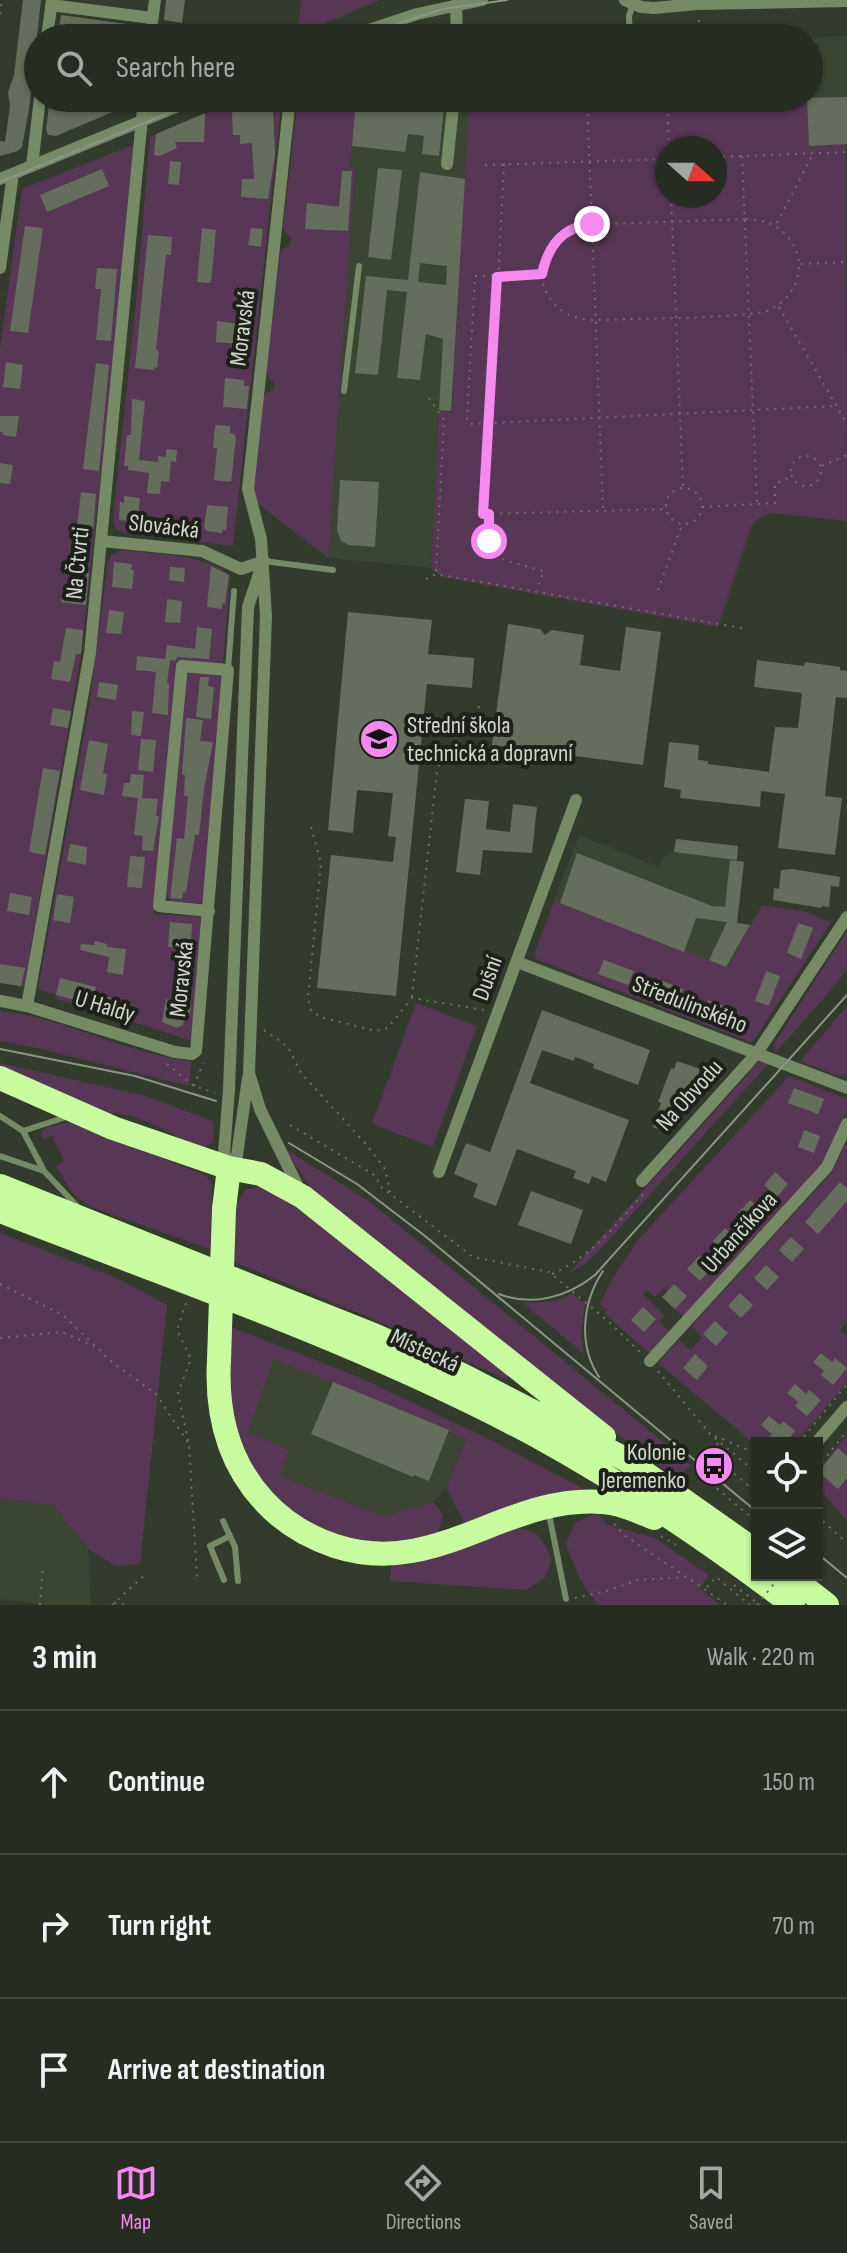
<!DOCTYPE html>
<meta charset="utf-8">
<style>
body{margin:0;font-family:"Sofia Sans Condensed",sans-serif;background:#32382e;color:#f1f3f6}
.controls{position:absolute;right:24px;bottom:24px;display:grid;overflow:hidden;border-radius:0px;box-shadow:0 2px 6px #0004}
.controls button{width:72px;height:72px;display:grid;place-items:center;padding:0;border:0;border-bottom:2px solid #42483f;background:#262c21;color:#f1f3f6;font:40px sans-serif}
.compass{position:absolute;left:655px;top:136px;width:72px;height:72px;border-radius:50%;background:#262c21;box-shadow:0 2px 6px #0004;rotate:111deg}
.stop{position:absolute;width:24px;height:24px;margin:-18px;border:6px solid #f589ef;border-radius:50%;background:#fff}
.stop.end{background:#f589ef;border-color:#fff;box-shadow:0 2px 8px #0008}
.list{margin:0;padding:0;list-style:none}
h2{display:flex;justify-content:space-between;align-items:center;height:104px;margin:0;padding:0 32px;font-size:34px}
h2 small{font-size:26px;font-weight:400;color:#a4a7a5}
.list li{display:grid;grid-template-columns:52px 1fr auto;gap:24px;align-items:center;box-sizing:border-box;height:144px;padding:0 32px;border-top:2px solid #42483f}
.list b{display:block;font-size:30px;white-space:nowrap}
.list em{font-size:26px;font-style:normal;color:#a4a7a5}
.icon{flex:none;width:44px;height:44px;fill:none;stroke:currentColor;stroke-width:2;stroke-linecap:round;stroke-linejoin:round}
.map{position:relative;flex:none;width:847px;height:1605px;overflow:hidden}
.search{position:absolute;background:#262c21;box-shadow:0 2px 6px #0004;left:24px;right:24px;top:24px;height:88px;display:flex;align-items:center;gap:20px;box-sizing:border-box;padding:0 28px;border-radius:44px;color:#a4a7a5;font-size:30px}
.sheet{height:536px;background:#262c21}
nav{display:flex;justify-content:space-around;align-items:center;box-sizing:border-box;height:112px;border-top:2px solid #42483f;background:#262c21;font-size:22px;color:#a4a7a5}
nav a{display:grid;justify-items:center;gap:4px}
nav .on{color:#f589ef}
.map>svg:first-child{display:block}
.built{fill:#3a4631}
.green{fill:#583756;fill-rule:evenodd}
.building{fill:#656e5d;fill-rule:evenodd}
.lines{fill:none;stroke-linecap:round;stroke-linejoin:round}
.path{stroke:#6b7366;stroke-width:2;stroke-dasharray:2 6;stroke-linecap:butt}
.lane{stroke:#758a65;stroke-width:6}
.street{stroke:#758a65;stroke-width:12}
.highway{stroke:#c8fc9f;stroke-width:24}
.tram{stroke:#8e9489;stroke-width:2}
.path-bridge{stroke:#6b7366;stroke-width:2;stroke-dasharray:2 6;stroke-linecap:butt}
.highway-bridge{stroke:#c8fc9f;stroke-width:24}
.route{stroke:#f589ef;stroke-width:10}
.labels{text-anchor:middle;stroke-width:8;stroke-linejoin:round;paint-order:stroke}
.street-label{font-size:24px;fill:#d2d7ce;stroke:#1d211a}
.poi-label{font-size:24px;fill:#d2d7ce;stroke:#1d211a;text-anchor:start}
</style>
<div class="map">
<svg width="847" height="1605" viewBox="0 0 847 1605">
<rect width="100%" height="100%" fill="#323b2c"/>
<!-- built -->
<path class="built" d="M847 36V148H761L809 98V38H798Z
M356 98H469L452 414 439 413 431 568 328 558 355 169 349 168Z
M579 835 660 867V859L674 852 676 839 738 846 736 860 744 862 739 908 730 907V922L752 925 728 968 554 901Z
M274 1358 467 1439 446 1488 433 1502 383 1516 280 1476 248 1432Z
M0 1499 53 1505 88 1549 91 1605H48L0 1599Z"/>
<!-- green -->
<path class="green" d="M301 0H380L298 35Z
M243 98H282L233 546 123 533 116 529 113 518 136 302 150 137Z
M298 98H356L357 104 349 168 355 169 328 558 252 499 264 395 274 389V382L269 379 266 372 281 250 290 244 291 238 283 229Z
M469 98H807L809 146 846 144 847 521 771 513 758 519 751 527 718 627 442 577 431 568 439 412 452 413ZM667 148H715V196H667Z
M133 145 117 328 81 654 24 987 0 983V348L22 189Z
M122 550C152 554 209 554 230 576L223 665 179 661 154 914 203 917 192 1041 122 1018 55 999 56 995 38 989 88 713 108 562 111 555Z
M190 672 219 674 222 678 204 900 200 903 172 901 165 895 187 675Z
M554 901 728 967 762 905 802 911 831 922 754 1040 750 1042 536 959 534 955Z
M847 931V969L826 996 776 1052 774 1044Z
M416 1003 477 1026 433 1147 372 1124Z
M847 1006V1076L843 1075 842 1077 800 1061Z
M0 1011C66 1018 125 1054 191 1061L189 1086 42 1049 0 1041Z
M759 1062 768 1064 608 1241 586 1263 568 1274 750 1072V1069Z
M0 1063 146 1096 213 1121V1142L200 1149C168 1133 134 1108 98 1114L0 1069Z
M789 1076 847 1099V1112L821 1168 684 1317 675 1309 686 1295 674 1284 668 1290 664 1288 655 1297 647 1290 643 1294 665 1316 659 1322 670 1332 649 1353 604 1313 606 1310 600 1304 612 1279 638 1240Z
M72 1122 207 1176 212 1186 210 1249 91 1207 73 1194 56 1166 64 1161 52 1136 43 1139 41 1132 47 1127Z
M847 1140V1321L840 1330 847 1336V1382L796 1443H757V1446L658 1363 679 1340 691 1350 702 1338 693 1327 695 1322 832 1172Z
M285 1149 369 1201 691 1465 677 1479 551 1384 313 1191Z
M264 1185 329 1231 507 1369 508 1380 373 1319 232 1261 235 1207 245 1190Z
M0 1233 119 1279 167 1305 140 1564 116 1566 88 1549 53 1505 0 1499Z
M573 1294 585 1304 581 1333 584 1354 523 1303 551 1302Z
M228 1326 354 1375 489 1439 593 1494 465 1525 446 1488 467 1439 274 1359 248 1432 289 1450 280 1476 383 1516 433 1502 443 1515C441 1525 439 1535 428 1540 407 1551 335 1539 314 1528 291 1517 269 1496 255 1475 223 1424 228 1384 228 1326Z
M847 1435V1521L820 1490 817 1471Z
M598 1512 606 1524 655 1538 709 1575 700 1588 719 1605H598L580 1580 566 1544 575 1523Z
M507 1528C535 1528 540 1534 552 1559L545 1578 526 1590 390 1581 391 1566 434 1557Z"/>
<!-- building -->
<path class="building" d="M23 0H41L29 109 22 147 18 151 0 156V141L5 142 10 106 8 92 14 75Z
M166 0H185L182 23 164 20Z
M61 15 141 26 139 38H72L58 35Z
M847 97V144L809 146 807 98Z
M50 98H69L67 107 89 98H135L134 103 56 136 48 135 46 129Z
M356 98H445L439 156 422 154 424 136 408 134 405 152 352 146Z
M677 98H737L738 109 678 112Z
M273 111 275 155 268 199 241 197 242 179H254L252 143 240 144V135H233L232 112Z
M205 113 204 142H175L177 148 160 156 154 155 156 134Z
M170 161 181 162 179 185 168 184Z
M378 168 402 170 391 260 368 257Z
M102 169 109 186 47 212 40 195Z
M342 171H352L348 231 305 229 307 203 339 207Z
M420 172 465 179 451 411 439 410 443 339 426 334 420 380 397 378 407 292 387 290 378 375 355 373 366 276 408 280ZM420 263 447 266 446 285 418 282Z
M25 226 43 228 28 333 10 331Z
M202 228 216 230 211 283 197 282Z
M251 228 263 229 261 247 248 245Z
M148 235 172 237 171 255H166L156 349 159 352 157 368 154 367V370L135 368Z
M97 268 117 269 111 341 96 340 101 289H95Z
M217 321 239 324 237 344 216 342Z
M6 362 23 365 20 389 3 387Z
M96 363 109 365 99 471 83 469Z
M225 378 244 380V386H249L247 409 223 407Z
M132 399 145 401 139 460 158 462V456L166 457V449L177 450 176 462 171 461 169 482 161 481 160 494 147 493 149 473 128 470V466H124L127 435H131Z
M0 416H19L16 437 3 435V432H0Z
M215 425 230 426V433L234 434 236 438 231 482 214 480 217 448H213Z
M0 463 13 465 10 484 0 483Z
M340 480 379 482 375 547 349 545 341 541 337 531Z
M81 492 96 494 93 529 77 528Z
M124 496 140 498 137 522 119 520 120 502 124 503Z
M207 505 228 507 226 530H223L222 533 207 531 204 528Z
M114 562 132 564 131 570H134L132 589 112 587Z
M211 566 229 575 225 604 222 603V609L207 607Z
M170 567 185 568 184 582 169 580Z
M73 572 89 573 86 605 61 602 64 587 72 585Z
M167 599 182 601 180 623 165 622Z
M109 610 124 612 121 634 106 633Z
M348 612 432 620 428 654 474 658 472 688 427 684 396 996 317 988 331 855 393 862 396 837 388 836 393 793 357 790 353 833 328 830Z
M508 624 540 629 545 635 552 630 584 635 580 665 620 671 626 627 661 632 643 765 492 745Z
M197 627 212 629 209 659 177 657 175 661 170 660 167 683H169L168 715 152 713 156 672 136 670 137 656 165 659 167 645 195 649Z
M66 628 83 630 81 654H76L70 682 51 679 54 661 60 662Z
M757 660 804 666 805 662 840 667V670L847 671V698L836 697 825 796 842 798 835 855 778 848 785 794 761 791 760 807 680 798 681 790 664 787 669 742 699 745 698 760 708 761V764L769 772 775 727 798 728 802 693 754 687Z
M200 677H209L208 686 214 687 211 719 196 717Z
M99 682 118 685 116 700 97 697Z
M53 708 71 711 68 728 50 725Z
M132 711 144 712 141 736 131 735Z
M186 718 203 720 200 741 213 742 204 789 199 835H195L186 893 183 892 182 899 171 898V891L177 838 184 839 188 796H184L185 775H182Z
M141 739 156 740 153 772 138 770Z
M89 740 108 744 103 773 107 774 104 795 80 790Z
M43 768 60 771 45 855 29 852Z
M131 774 144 775 142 798 158 799 156 816H159L153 851 142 850 143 836 134 835 138 798 122 796 124 783H130Z
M465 799 489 801 486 829 510 832 513 804 537 807 532 853 483 850 480 875 456 872Z
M676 839 738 846 737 860 674 852Z
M70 844 87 847 86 865 67 861Z
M577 853 712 906 725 907 730 860 744 862 737 923 750 925 726 967 709 960 727 922 696 918 684 952 560 903Z
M130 856 145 857 142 888 127 887Z
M793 869 840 877 839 887 831 886 829 907 822 906 821 908 773 900 774 888 779 889 781 870Z
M10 893 32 897 29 915 7 911Z
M57 894 74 897 70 923 53 920Z
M170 922 192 924 191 943 180 942V948L168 947Z
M798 923 813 928 801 959 787 953Z
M95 941 107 944V947L126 949 123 975 107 972 109 957 80 950 81 944 94 945Z
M604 960 634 971 628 985 598 974Z
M0 964 25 968 21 986 0 983Z
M766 971 780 976 769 1006 755 1001Z
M60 978 96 987 94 994 117 999 115 1010 56 995Z
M658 979 683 989 677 1005 652 995Z
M166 999 191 1005 189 1018H185L183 1025 177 1028 162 1022Z
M708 1000 738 1011 733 1025 703 1014Z
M542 1010 650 1050 638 1085 593 1068 594 1064 575 1057 574 1061 542 1050 530 1083 629 1120 606 1182 592 1176 589 1184 573 1178 576 1171 517 1149 496 1206 473 1197 478 1184 454 1174 466 1143 490 1152Z
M677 1061 700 1069 697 1078 699 1079 686 1113 684 1112 679 1125 673 1122 669 1133 653 1127 661 1103 658 1102 671 1068 674 1069Z
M794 1088 824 1099 818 1114 788 1103Z
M804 1130 820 1136 814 1153 798 1147Z
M775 1172 788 1184 777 1197 764 1185Z
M840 1182 847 1188V1201L818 1234 805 1222Z
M531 1191 583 1210 571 1244 518 1225Z
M750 1200 763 1212 751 1225 738 1213Z
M725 1228 738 1240 726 1253 713 1241Z
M791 1237 804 1249 792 1262 779 1250Z
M699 1256 712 1268 700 1281 687 1269Z
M766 1265 779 1277 767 1290 754 1278Z
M674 1284 687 1296 675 1309 662 1297Z
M740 1293 753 1305 741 1318 728 1306Z
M643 1307 656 1319 644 1332 631 1320Z
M715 1321 728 1333 716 1346 703 1334Z
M821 1353 832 1362 835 1358 847 1368 833 1385 821 1375 824 1371 813 1362Z
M695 1354 708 1366 697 1380 683 1368Z
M333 1382 449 1430 429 1481 414 1475 413 1477 311 1434Z
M795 1384 806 1394 809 1390 821 1400 807 1416 795 1406 798 1402 787 1393Z
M769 1416 780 1425 783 1421 795 1431 785 1443H776L769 1438 772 1434 761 1425Z
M838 1448 847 1456V1478L838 1489 818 1472Z"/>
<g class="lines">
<!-- path -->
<path class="path" d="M0 14 2 0
M699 38V18
M587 98 603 508
M667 98 669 148
M742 156 757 503
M715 157 847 152
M504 164 491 423 483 514 667 509
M485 165 667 159
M671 196 683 489
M746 219C804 219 820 289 765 312 720 318 674 318 629 319 614 319 595 322 580 318 557 314 539 292 543 269 547 246 561 233 582 225Z
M777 223 813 154
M801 264 847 262
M541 274 475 276 467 420 470 424 837 406
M779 307 847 424
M429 398 444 420 436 573
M791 471a15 15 0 1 1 30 0a15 15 0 1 1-30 0Z
M822 466 847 455
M666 506a18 18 0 1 1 36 0a18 18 0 1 1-36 0Z
M702 507 775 503V484L792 476
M489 515C487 565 503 559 544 571L539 584
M426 579 436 574 747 629
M658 590 682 525
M311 827 321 863 308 998 311 1010 320 1017 376 1031 388 1028 412 998 484 1010
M412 997 437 771C444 745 472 743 479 706
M264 1030 288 1047 301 1073 365 1143 385 1169 390 1192
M167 1064 194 1086 215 1093
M194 1086 203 1063
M290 1125 376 1176 380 1186 473 1257 549 1272 608 1321 640 1352
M552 1274C592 1256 617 1224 645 1192
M0 1284 63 1315 113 1363 156 1394 189 1444
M186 1303 177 1330 191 1359 178 1393 189 1445 197 1577
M0 1338 62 1332 94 1346
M658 1371 710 1434 757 1473
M715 1436 757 1454
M718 1443 695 1470 757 1522
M799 1443 847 1384
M710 1453 757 1493
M817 1468 847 1431
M817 1516 847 1543
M817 1523 821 1526 817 1531
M614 1524 624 1535 686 1577
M661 1536 676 1545
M734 1585 760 1605
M707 1587 716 1577 750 1605
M575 1598 607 1591 638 1580 687 1577 727 1605
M114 1603 125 1605
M40 1605 43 1565
M112 1605 147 1573"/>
<!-- lane -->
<path class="lane" d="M630 38 629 16 633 4
M344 391 359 266
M264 561 333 570
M228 670 234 591
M0 1116 23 1131 44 1171 77 1206
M23 1131 69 1116
M0 1156 44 1171
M549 1514 566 1599
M223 1521 235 1547 238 1581
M224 1580 210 1546 230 1536"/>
<!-- street -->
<path class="street" d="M625 0 641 7 654 8 697 4 847 1
M456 4 457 38
M51 5 152 18
M47 38 52 0
M150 38 155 0
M345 38 417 14 482 0
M290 98 248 489 261 539 266 616 249 1073 260 1109 300 1191
M447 164 454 98
M32 166 40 98
M0 179 198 98
M0 268 13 174
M102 541 202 551 241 569 264 561
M517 962 847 1088
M0 1001 27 1006 175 1052 192 1054 196 1051 228 670 182 666 159 906 209 911
M27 1006 90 653 144 98
M228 1166 224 1153 229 1089 248 607 261 568
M229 1168 237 1155 248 1078
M439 1172 576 800
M642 1181 757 1053 847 917
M650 1361 827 1167 847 1124
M816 1443 847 1407"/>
<!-- highway -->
<path class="highway" d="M0 1078 113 1128 229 1168 261 1174 303 1197 604 1437
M0 1186 376 1336 462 1375 625 1459 757 1552
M224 1209 229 1168
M0 1211C180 1281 365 1344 535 1435 626 1485 710 1542 793 1605
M219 1360C216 1412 227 1461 264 1501 283 1522 308 1537 335 1546 436 1579 504 1495 602 1502 620 1503 637 1511 654 1518
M789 1575 827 1605"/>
<!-- tram -->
<path class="tram" d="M353 38 443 9 507 0
M0 182 205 98
M0 1049 135 1076 216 1101
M289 1143 357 1184 425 1236 757 1512
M499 1294C532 1307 568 1297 595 1275L847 995
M599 1377C578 1345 582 1303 603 1271
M817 1553 847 1578"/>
<!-- path-bridge -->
<path class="path-bridge" d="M757 1605 781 1575"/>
<!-- highway-bridge -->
<path class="highway-bridge" d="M219 1360 224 1209"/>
</g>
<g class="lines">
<!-- route -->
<path class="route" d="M489 541V514H483L497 277 542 274C548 246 562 227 592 224"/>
</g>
<!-- icons -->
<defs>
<g id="school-disc" transform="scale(2)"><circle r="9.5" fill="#f589ef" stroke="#1d211a"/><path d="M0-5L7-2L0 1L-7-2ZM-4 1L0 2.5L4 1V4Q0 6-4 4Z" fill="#111"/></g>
<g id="bus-disc" transform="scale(2)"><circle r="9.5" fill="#f589ef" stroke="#1d211a"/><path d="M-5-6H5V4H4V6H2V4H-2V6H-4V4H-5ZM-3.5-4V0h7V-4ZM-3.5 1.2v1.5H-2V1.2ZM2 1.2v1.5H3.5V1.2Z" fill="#111"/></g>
</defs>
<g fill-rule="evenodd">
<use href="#school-disc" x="379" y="739"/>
<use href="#bus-disc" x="714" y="1466"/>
</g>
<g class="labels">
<!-- street labels -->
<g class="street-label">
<text transform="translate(242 328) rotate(-83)" y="8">Moravská</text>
<text transform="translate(164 526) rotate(7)" y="8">Slovácká</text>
<text transform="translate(77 563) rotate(-84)" y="8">Na Čtvrti</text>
<text transform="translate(487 978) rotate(-70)" y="8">Dušní</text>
<text transform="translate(181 979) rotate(-84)" y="8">Moravská</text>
<text transform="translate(690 1004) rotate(21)" y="8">Středulinského</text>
<text transform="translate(105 1006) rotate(17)" y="8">U Haldy</text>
<text transform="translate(689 1095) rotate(-48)" y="8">Na Obvodu</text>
<text transform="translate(739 1232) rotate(-48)" y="8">Urbančíkova</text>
<text transform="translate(425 1350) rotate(25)" y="8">Místecká</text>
</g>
<!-- poi labels -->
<g class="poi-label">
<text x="407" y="733">Střední škola<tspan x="407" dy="28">technická a dopravní</tspan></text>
<text x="686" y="1460" text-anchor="end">Kolonie<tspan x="686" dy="28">Jeremenko</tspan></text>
</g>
</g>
</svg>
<div class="controls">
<button><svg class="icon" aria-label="locate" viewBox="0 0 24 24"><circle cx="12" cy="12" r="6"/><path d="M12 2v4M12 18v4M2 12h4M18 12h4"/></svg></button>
<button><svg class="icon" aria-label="layers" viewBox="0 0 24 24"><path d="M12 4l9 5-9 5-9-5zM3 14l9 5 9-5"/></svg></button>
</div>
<svg class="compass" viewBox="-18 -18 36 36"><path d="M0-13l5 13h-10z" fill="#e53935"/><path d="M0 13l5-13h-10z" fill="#a4a7a5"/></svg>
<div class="stop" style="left:489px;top:541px"></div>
<div class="stop end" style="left:592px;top:224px"></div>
<div class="search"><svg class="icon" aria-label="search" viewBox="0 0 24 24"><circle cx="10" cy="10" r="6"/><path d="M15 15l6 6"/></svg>Search here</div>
</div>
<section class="sheet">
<h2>3 min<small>Walk · 220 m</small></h2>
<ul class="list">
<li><svg class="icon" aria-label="ahead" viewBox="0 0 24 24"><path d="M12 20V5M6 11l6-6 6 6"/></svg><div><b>Continue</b></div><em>150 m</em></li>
<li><svg class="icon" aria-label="right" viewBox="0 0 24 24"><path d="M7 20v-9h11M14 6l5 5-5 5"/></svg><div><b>Turn right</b></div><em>70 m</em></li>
<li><svg class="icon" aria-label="arrive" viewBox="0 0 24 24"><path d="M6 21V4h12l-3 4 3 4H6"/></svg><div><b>Arrive at destination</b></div></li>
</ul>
</section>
<nav>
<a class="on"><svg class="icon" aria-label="map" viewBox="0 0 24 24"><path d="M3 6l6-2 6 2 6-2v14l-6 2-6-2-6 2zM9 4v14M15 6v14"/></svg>Map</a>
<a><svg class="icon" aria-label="directions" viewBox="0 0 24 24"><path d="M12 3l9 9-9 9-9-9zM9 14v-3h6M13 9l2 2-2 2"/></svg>Directions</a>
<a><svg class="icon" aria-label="saved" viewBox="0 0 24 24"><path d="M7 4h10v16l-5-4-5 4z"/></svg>Saved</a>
</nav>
